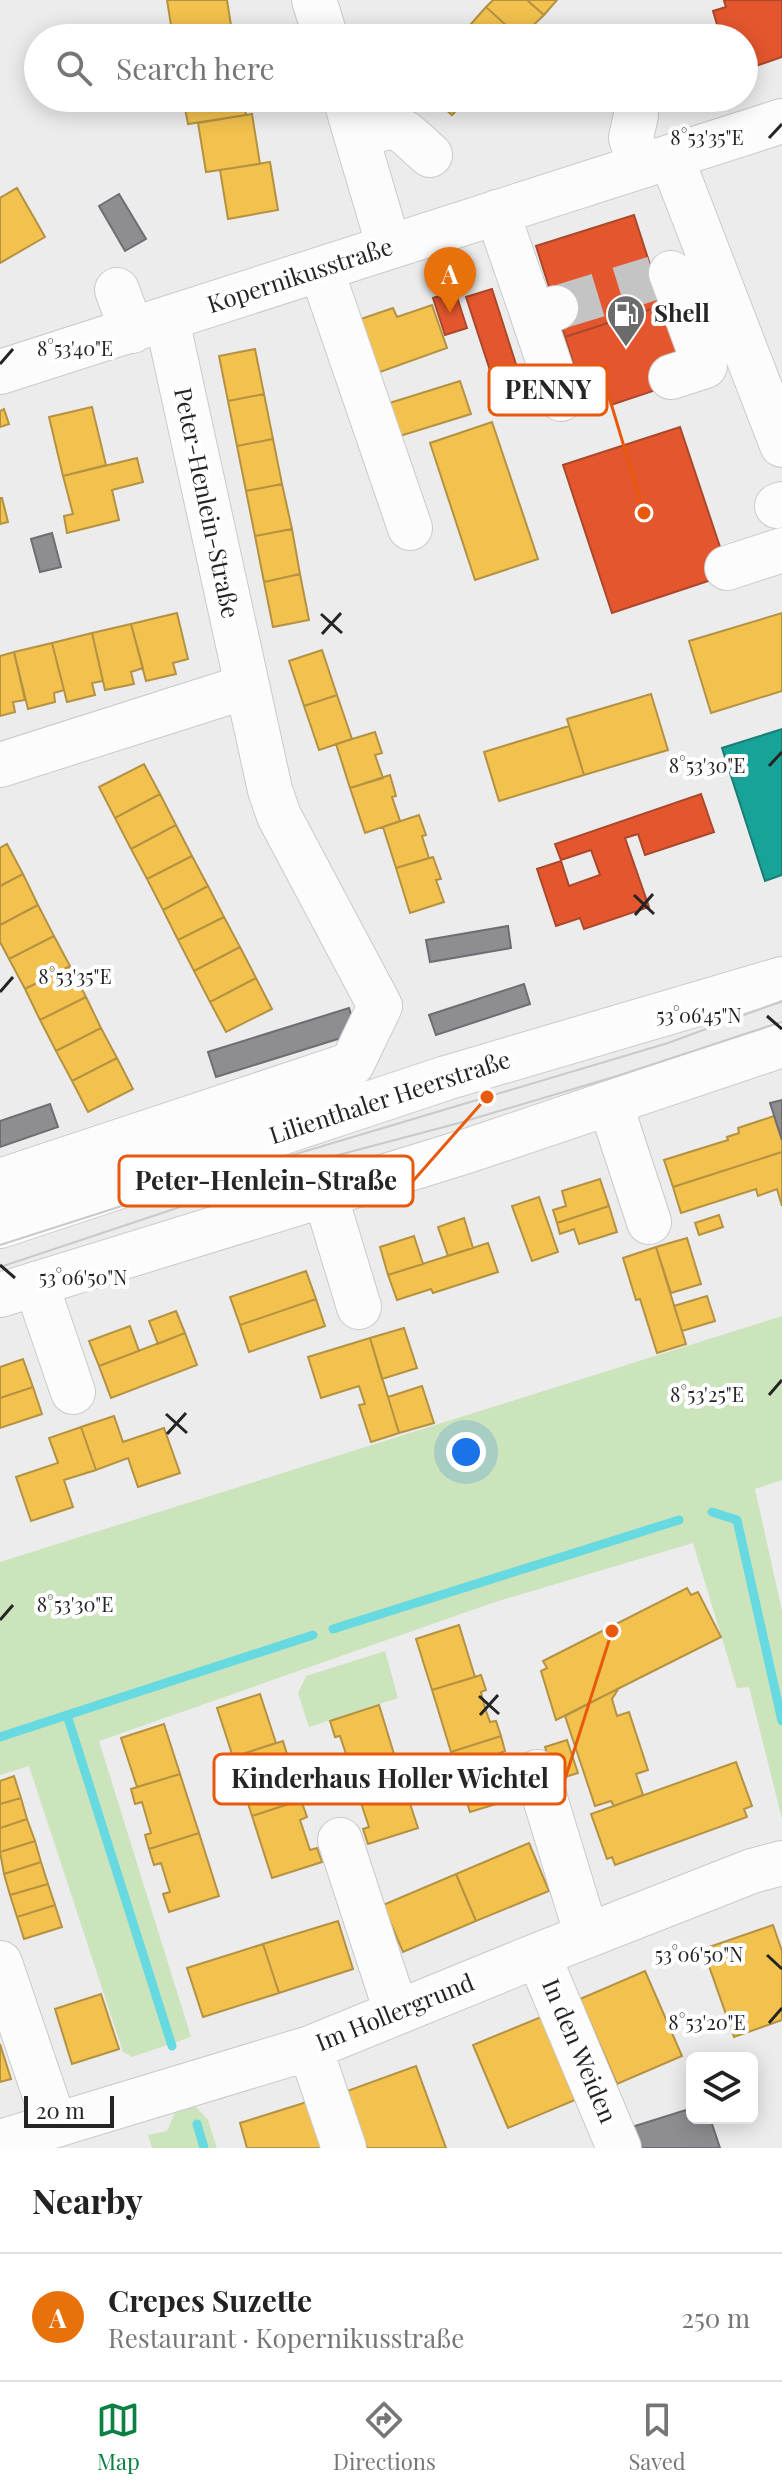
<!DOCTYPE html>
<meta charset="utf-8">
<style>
body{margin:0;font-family:"Playfair Display",serif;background:#f6f6f6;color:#222}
.controls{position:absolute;right:24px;bottom:24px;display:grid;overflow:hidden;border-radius:12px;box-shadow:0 4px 20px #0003}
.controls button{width:72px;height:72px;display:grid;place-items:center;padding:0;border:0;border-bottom:2px solid #e0e0e0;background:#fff;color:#222;font:40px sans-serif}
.scale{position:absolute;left:24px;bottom:20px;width:90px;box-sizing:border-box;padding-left:8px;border:4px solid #252526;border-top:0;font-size:22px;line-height:28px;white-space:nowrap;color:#252526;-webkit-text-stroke:6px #fff;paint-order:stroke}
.you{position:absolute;left:466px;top:1452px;width:28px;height:28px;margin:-20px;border:6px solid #fff;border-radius:50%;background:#1a73e8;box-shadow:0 0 0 12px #1a73e833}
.badge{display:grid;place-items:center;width:52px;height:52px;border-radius:50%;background:#0b8043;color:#fff;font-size:26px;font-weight:700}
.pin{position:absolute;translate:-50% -66px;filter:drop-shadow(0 2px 4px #0008)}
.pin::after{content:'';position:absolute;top:42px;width:28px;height:24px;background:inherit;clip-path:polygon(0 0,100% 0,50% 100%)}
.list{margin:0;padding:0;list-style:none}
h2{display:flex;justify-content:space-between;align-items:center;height:104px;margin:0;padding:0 32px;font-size:34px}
h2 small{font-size:26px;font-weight:400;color:#767676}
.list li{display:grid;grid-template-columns:52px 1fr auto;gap:24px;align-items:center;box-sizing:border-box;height:128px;padding:0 32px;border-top:2px solid #e0e0e0}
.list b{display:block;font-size:30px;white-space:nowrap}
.list p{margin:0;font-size:26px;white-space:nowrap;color:#767676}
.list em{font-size:26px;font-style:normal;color:#767676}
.icon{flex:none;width:44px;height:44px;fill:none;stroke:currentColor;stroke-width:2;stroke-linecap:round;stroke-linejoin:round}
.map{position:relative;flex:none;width:782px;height:2148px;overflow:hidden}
.search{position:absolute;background:#fff;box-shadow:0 4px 20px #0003;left:24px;right:24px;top:24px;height:88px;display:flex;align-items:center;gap:20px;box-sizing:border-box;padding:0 28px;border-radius:44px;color:#767676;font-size:30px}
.sheet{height:232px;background:#fff}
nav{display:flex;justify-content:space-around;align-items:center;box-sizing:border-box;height:112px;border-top:2px solid #e0e0e0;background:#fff;font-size:22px;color:#767676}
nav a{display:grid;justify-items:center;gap:4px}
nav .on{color:#0b8043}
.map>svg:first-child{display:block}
.green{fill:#cbe4bc}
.homes{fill:#f2c14e;stroke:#b49242;stroke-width:2}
.shops{fill:#e4572e;stroke:#ab482c;stroke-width:2}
.public{fill:#17a398;stroke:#1b7d76;stroke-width:2}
.industry{fill:#8d8d92;stroke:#6e6e72;stroke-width:2}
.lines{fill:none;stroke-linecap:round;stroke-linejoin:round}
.stream{stroke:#67d9e0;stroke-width:9}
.minor-tunnel{stroke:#c4c4c5;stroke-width:44;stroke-dasharray:44 22;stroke-linecap:butt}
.minor-casing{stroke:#cacacb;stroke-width:46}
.major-casing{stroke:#cacacb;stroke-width:46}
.minor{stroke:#fcfcfc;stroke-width:44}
.major{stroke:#fcfcfc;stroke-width:44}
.tram{stroke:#c9c9ca;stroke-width:2}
.ticks{fill:none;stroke:#252526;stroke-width:3}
.labels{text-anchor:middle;stroke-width:8;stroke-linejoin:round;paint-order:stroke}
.street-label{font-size:24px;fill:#252526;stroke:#fff}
.poi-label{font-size:24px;font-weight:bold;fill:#252526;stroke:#fff;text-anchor:start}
.ticks-label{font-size:20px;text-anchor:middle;fill:#252526;stroke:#fff;stroke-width:8;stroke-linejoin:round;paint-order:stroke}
.leader{fill:none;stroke:#e8590c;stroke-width:3}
.callout-dot{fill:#e8590c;stroke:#fff;stroke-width:3}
.callout{fill:#fff;stroke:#e8590c;stroke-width:3}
.callout-label{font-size:26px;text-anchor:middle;font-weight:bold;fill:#252526}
</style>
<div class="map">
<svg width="782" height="2148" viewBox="0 0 782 2148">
<rect width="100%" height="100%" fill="#ececed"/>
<!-- green -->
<path class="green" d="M782 1316V1480L755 1489 782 1611V1819L749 1687 737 1688 693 1543 495 1602 99 1741 191 2037 132 2057 123 2052 29 1766 0 1775V1562Z
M385 1651 398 1698 309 1727 298 1693 306 1676Z
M195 2106 208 2120 217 2148H152L148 2135 167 2131 175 2112Z"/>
<!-- homes -->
<path class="homes" d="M167 0H227L233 38H173Z
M493 0H527L544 15 520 38 486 7Z
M527 0H557L544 15Z
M486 7 520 38H469L463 33Z
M183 98H243L246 115 188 124Z
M433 98H468L452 115Z
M252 114 260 164 206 172 198 123Z
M270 162 278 210 228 219 220 170Z
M17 188 45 237 0 263V198Z
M432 305 447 348 377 373 349 323 393 308 397 317Z
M255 349 264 394 228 401 219 356Z
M460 381 471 414 390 439 380 406Z
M264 394 273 439 237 446 228 401Z
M92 407 106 465 63 476 49 417Z
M4 409 9 424 0 427V411Z
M492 422 538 559 475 580 430 443Z
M273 439 282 484 246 491 237 446Z
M137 458 143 482 112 490 119 520 67 533 64 516 73 514 63 476Z
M282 484 292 529 255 536 246 491Z
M0 498H2L8 522 0 524Z
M292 529 300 574 264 582 255 536Z
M300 574 309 620 273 627 264 582Z
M177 613 188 659 173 663 176 674 146 681 131 624Z
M782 613V691L711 713 689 641Z
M131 624 143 668 131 672 134 684 105 690 92 633Z
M92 633 103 681 92 683 95 695 67 702 52 643Z
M52 643 64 690 54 693 55 702 28 709 14 652Z
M322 650 337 695 304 706 289 661Z
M14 652 25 700 13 702 15 712 0 716V656Z
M651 694 668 750 584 775 567 719Z
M337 695 352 739 319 750 304 706Z
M569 726 584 775 499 801 484 752Z
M375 732 382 753 375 755 383 778 350 788 336 744Z
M144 764 160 794 115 818 99 787Z
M390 775 396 796 392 797 400 821 365 833 350 788Z
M160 794 176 825 131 849 115 818Z
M419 815 426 835 422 836 429 858 396 868 383 827Z
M176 825 192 856 147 879 131 849Z
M7 844 23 874 0 886V848Z
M192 856 208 886 163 910 147 879Z
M433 857 441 879 436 880 444 902 410 913 396 868Z
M23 874 38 905 0 925V886Z
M208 886 224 917 178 940 163 910Z
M38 905 54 936 9 959 0 942V925Z
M224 917 240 947 194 971 178 940Z
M54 936 70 966 25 989 9 959Z
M240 947 256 978 210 1002 194 971Z
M70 966 86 997 40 1020 25 989Z
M256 978 272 1009 226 1032 210 1002Z
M86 997 101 1028 56 1051 40 1020Z
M101 1028 117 1058 72 1081 56 1051Z
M117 1058 133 1089 88 1112 72 1081Z
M774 1116 782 1140V1152L673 1187 664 1160 728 1140 727 1137 739 1133 738 1128Z
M782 1152V1206L777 1189 758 1196 756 1189 681 1213 673 1187Z
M600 1179 609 1206 557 1223 553 1210 566 1206 562 1191Z
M539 1197 558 1252 532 1261 512 1206Z
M609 1206 617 1232 579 1244 574 1229 560 1234 557 1223Z
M719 1215 723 1227 699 1235 695 1223Z
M464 1218 473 1248 448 1256 438 1227Z
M414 1236 423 1264 388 1275 380 1247Z
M687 1238 701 1284 671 1293 656 1247Z
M488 1243 498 1272 433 1293 431 1289 397 1300 388 1275Z
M656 1247 686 1344 657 1353 640 1299 636 1300 623 1258Z
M306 1271 316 1299 240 1325 230 1297Z
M707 1296 715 1321 682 1331 674 1306Z
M316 1299 325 1326 249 1352 240 1325Z
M176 1311 185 1333 158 1344 149 1321Z
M130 1326 139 1351 99 1366 89 1341Z
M404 1328 417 1368 382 1379 370 1338Z
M185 1333 197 1365 111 1398 99 1366Z
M370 1338 399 1433 371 1442 359 1405 365 1404 359 1386 321 1398 308 1357Z
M23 1359 33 1387 0 1398V1367Z
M422 1386 434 1423 399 1433 388 1397Z
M33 1387 42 1414 0 1428V1398Z
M114 1416 123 1442 164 1428 180 1473 138 1487 128 1458 96 1470 81 1427Z
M81 1427 96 1470 64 1480 73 1507 31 1521 16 1477 58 1463 49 1438Z
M687 1588 691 1595 698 1592 721 1637 556 1720 541 1671 547 1668 543 1661Z
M459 1625 475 1677 432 1690 416 1639Z
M481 1675 486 1690 481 1692 485 1708 490 1722 496 1721 501 1736 451 1752 432 1690Z
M619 1688 612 1699 617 1716 629 1712 648 1770 636 1774 643 1795 614 1806 611 1801 595 1806 565 1716Z
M260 1694 276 1743 233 1757 217 1708Z
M379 1705 398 1767 349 1782 345 1768 350 1767 345 1751 340 1736 335 1737 330 1721Z
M164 1724 180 1774 137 1787 121 1738Z
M501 1736 505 1751 500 1753 504 1768 509 1783 515 1781 519 1797 470 1812 451 1752Z
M567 1740 578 1773 555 1780 545 1747Z
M283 1741 288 1757 281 1759 290 1789 297 1787 301 1800 252 1816 233 1757Z
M736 1762 752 1806 744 1809 747 1817 615 1865 612 1857 607 1859 591 1814Z
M398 1767 418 1828 368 1844 363 1829 369 1827 359 1797 354 1798 349 1782Z
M180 1774 199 1833 149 1849 145 1835 151 1833 142 1802 135 1804 131 1789Z
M14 1776 21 1798 0 1804V1781Z
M21 1798 27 1819 0 1828V1804Z
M301 1800 307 1817 300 1820 310 1850 317 1848 322 1862 272 1878 252 1816Z
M27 1819 35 1841 0 1852V1828Z
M199 1833 219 1896 169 1912 163 1894 170 1892 161 1863 154 1865 149 1849Z
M35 1841 41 1862 4 1874 0 1852Z
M529 1843 549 1891 476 1921 456 1874Z
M41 1862 48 1884 10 1895 4 1874Z
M456 1874 476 1921 403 1952 383 1905Z
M48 1884 55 1905 17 1917 10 1895Z
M55 1905 62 1927 24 1939 17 1917Z
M338 1921 353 1969 279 1993 263 1944Z
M773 1925 782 1951V2020L734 2037 703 1949Z
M263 1944 279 1993 203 2017 187 1968Z
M645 1971 682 2056 617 2084 580 1999Z
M101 1994 119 2049 72 2064 55 2009Z
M541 2017 575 2100 508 2128 473 2045Z
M0 2044 11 2079 0 2082Z
M416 2066 446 2148H367L347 2091Z
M310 2101 325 2148H247L240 2123Z"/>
<!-- shops -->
<path class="shops" d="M727 0H782V57L744 70V38H721L713 11 726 7 724 1Z
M634 215 663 305 565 337 536 246Z
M492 289 528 402 503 410 466 297Z
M455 291 467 328 445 335 433 298Z
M670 303 688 358 665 387 611 405 605 384 582 391 565 337Z
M680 427 729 574 612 613 563 465Z
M701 794 714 832 645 855 638 834 625 838 649 907 584 929 580 918 556 926 537 869 561 861 569 886 600 875 591 850 561 860 555 844Z"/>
<!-- public -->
<path class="public" d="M782 729V875L765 881 722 748Z"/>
<!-- industry -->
<path class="industry" d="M119 194 146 239 125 251 99 206Z
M52 533 61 567 40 572 31 539Z
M508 926 511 948 430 962 426 940Z
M524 984 530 1004 436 1035 429 1015Z
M349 1008 357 1033 216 1077 208 1052Z
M782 1100V1140L770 1103Z
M50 1104 58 1127 0 1147V1121Z
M692 2108V2118H710L720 2148H639L632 2127Z"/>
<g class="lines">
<!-- stream -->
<path class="stream" d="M712 1512 737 1520 782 1721
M333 1629 679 1520
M67 1715 172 2046
M0 1737 313 1635
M197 2124 204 2148"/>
<!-- minor-tunnel -->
<path class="minor-tunnel" d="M556 308 654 278"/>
<!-- minor casing -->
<g class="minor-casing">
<path id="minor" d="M314 0 326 38
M345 98 389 247
M636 115 631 138 640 166
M357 138C400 120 397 126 430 155
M671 157 782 445
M497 212 529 304 543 312 556 308
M321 269 410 528
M671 273 705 366 671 377
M117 290 132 331
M529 304 561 399
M0 372 782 121
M777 506 782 504
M727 568 782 550
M0 765 245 687
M610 1103 649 1222
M0 1181 352 1064 380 1006 279 816 270 790 167 320
M325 1195 359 1307
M36 1284 73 1392
M537 1772 587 1936
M340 1840 396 2011
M538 1955 619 2148
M0 1963 55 2125
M310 2048 344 2148
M0 2142 310 2048 538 1955 752 1871 782 1863"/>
</g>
<!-- major casing -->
<g class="major-casing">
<path id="major" d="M0 1226 446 1078 782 979
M0 1295 467 1151 782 1045"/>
</g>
<!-- minor -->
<use href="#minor" class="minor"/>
<!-- major -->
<use href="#major" class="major"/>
<!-- tram -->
<path class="tram" d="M0 1245 128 1204 668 1043 782 1001
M0 1267 327 1158 459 1123 617 1076 782 1022"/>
</g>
<!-- ticks -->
<path class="ticks" d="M769 138 782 124M0 364 13 349M321 614 342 633M322 634 341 613M769 766 782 752M634 895 654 914M635 915 653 894M0 992 13 977M767 1016 782 1029M0 1265 15 1278M769 1395 782 1380M166 1414 187 1433M167 1434 186 1413M0 1620 13 1605M479 1696 499 1714M480 1715 498 1695M767 1955 782 1969M769 2023 782 2008"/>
<!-- icons -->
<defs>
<g id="fuel-pin" transform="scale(2)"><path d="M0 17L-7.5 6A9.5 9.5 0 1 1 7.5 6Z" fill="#6b6b6c" stroke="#fff"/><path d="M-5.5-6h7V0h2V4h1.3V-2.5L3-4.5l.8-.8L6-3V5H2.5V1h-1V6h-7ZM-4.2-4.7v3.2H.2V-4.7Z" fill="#fff"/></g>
</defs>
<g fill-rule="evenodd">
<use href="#fuel-pin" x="626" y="314"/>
</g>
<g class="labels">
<!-- street labels -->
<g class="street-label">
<text transform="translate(300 276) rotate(-18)" y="8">Kopernikusstraße</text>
<text transform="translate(206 503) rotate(78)" y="8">Peter-Henlein-Straße</text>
<text transform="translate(390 1098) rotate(-18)" y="8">Lilienthaler Heerstraße</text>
<text transform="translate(395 2013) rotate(-22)" y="8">Im Hollergrund</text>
<text transform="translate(579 2051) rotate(67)" y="8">In den Weiden</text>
</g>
<!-- poi labels -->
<g class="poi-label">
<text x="654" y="322">Shell</text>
</g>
</g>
<g class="ticks-label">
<text x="707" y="145">8°53'35"E</text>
<text x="75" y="356">8°53'40"E</text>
<text x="707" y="773">8°53'30"E</text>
<text x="75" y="984">8°53'35"E</text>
<text x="699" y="1023">53°06'45"N</text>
<text x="83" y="1285">53°06'50"N</text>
<text x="707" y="1402">8°53'25"E</text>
<text x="75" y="1612">8°53'30"E</text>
<text x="699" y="1962">53°06'50"N</text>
<text x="707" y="2030">8°53'20"E</text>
</g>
<!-- callouts -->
<path class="leader" d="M644 513L607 390M487 1097L413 1181M612 1631L565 1779"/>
<g class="callout-dot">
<circle cx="644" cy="513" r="8"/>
<circle cx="487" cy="1097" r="8"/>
<circle cx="612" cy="1631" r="8"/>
</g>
<g class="callout">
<rect x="489" y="365" width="118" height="50" rx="8"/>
<rect x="119" y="1156" width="294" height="50" rx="8"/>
<rect x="214" y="1754" width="351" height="50" rx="8"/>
</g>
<g class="callout-label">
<text x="548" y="399">PENNY</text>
<text x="266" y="1190">Peter-Henlein-Straße</text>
<text x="390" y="1788">Kinderhaus Holler Wichtel</text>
</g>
</svg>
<div class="controls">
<button><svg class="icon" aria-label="layers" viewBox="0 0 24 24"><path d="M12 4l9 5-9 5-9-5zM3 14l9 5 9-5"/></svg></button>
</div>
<div class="scale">20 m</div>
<div class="you"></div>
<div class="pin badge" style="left:450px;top:313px;background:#e8710a">A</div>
<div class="search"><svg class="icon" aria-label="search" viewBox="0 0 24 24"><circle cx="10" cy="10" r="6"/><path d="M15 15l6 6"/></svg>Search here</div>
</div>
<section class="sheet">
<h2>Nearby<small></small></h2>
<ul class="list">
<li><span class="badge" style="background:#e8710a">A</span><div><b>Crepes Suzette</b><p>Restaurant · Kopernikusstraße</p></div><em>250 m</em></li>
</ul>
</section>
<nav>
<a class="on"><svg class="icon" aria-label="map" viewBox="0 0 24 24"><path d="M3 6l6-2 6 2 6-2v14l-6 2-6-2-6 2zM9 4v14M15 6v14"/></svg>Map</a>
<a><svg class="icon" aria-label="directions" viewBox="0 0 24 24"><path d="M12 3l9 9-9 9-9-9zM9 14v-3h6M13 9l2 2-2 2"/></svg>Directions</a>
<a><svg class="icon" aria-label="saved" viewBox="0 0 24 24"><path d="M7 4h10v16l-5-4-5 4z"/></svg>Saved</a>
</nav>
